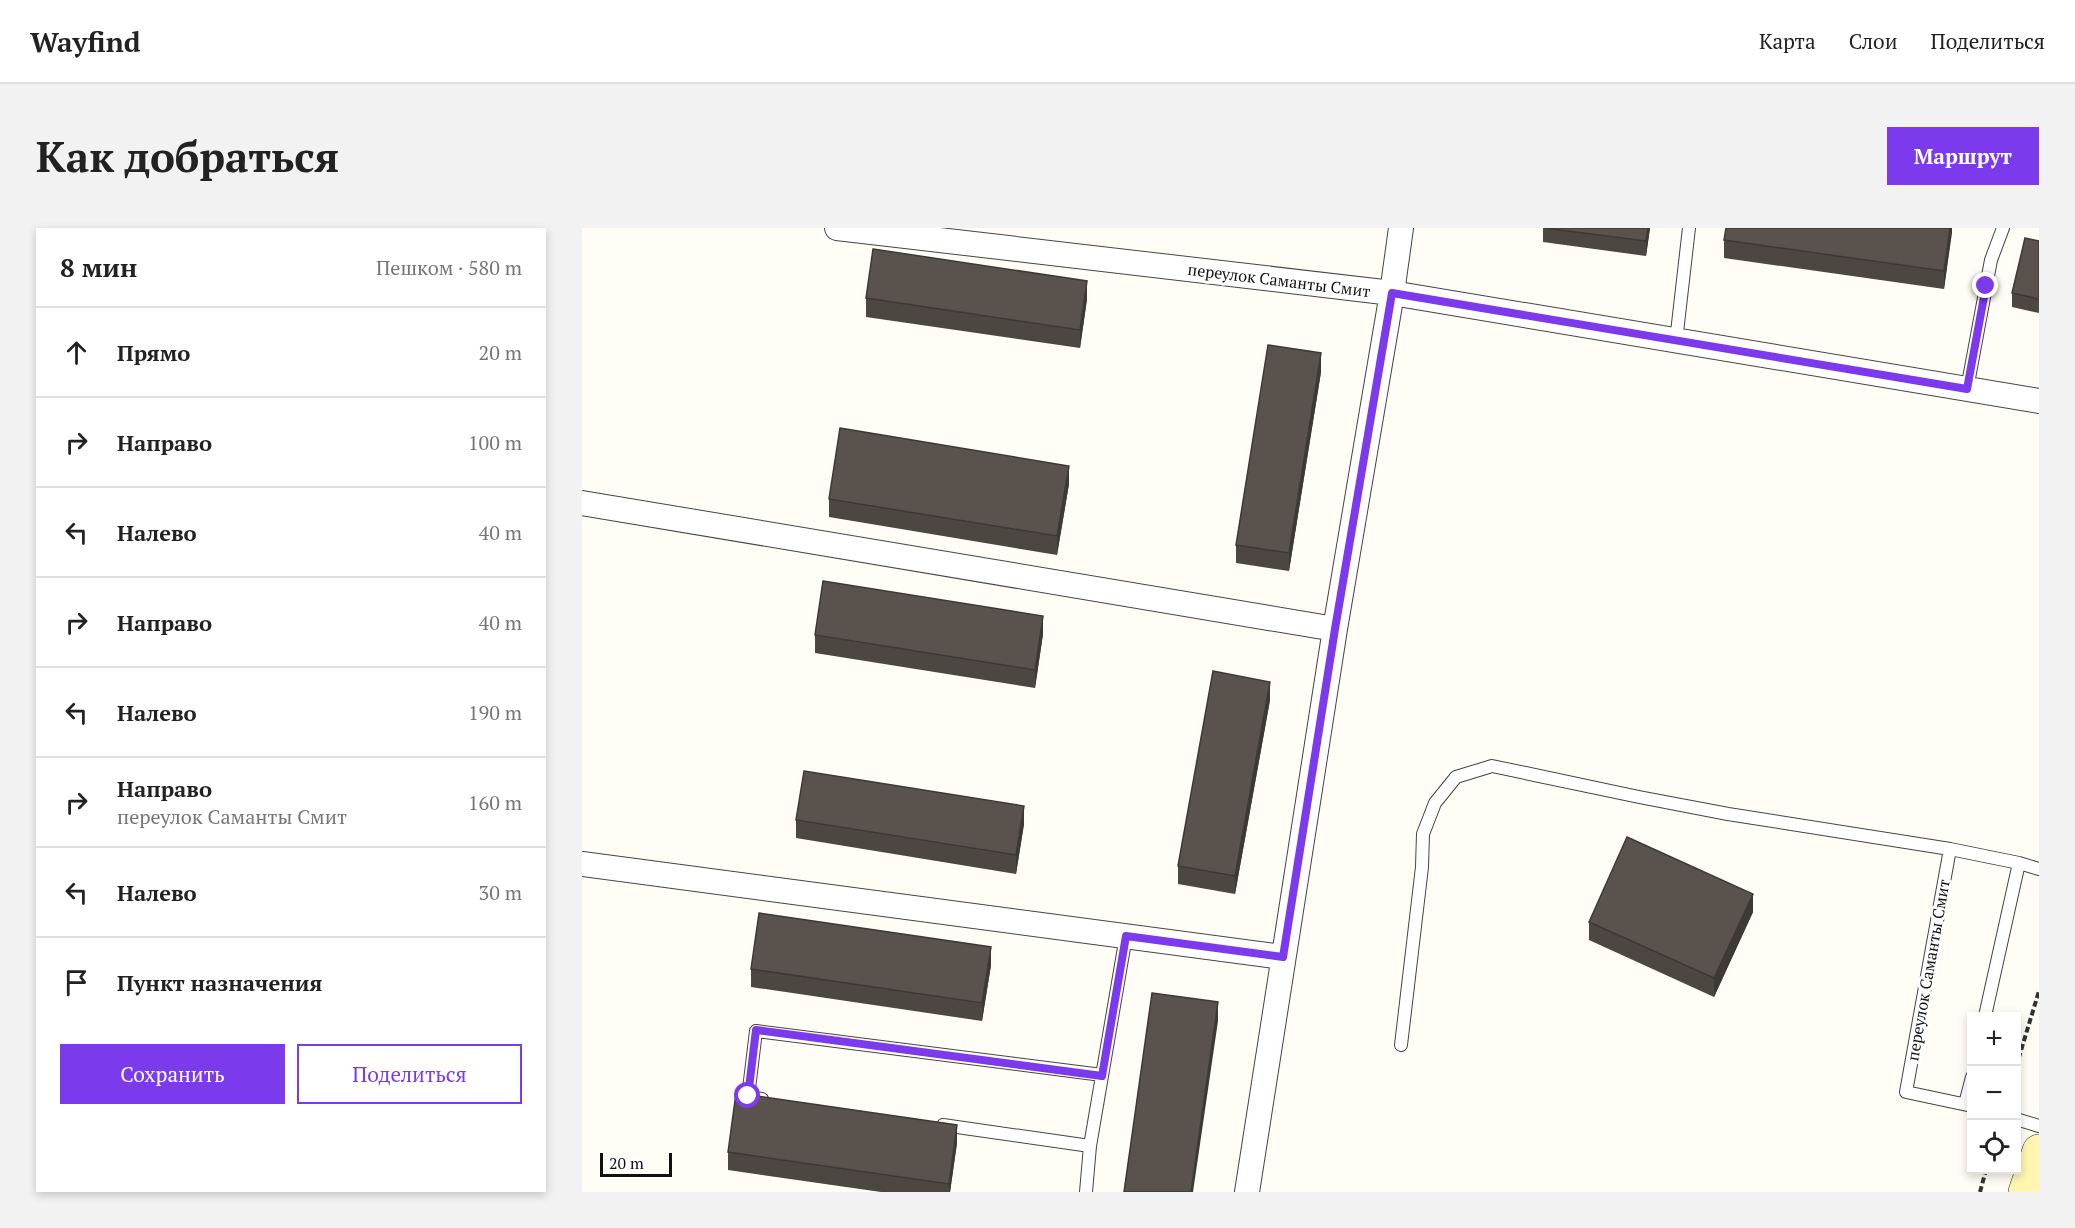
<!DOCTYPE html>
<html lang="ru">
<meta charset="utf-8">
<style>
body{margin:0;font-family:"PT Serif",serif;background:#f2f2f2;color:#222}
.controls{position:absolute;right:18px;bottom:18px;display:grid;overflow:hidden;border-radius:0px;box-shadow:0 3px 9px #0003}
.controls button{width:54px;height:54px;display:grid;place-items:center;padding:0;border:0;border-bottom:2px solid #e0e0e0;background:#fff;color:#222;font:30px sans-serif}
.scale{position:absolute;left:18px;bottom:15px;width:72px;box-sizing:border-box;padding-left:6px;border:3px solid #111;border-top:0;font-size:16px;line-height:21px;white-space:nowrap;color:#111;-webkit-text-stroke:4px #fff;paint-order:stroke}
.stop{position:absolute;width:18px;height:18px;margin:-14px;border:4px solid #7c3aed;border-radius:50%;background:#fff}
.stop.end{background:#7c3aed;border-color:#fff;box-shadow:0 2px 6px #0008}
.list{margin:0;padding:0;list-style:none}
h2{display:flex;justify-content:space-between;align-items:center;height:78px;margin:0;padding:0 24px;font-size:26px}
h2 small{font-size:20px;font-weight:400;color:#767676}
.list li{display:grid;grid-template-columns:39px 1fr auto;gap:18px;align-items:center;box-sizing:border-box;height:90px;padding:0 24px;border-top:2px solid #e0e0e0}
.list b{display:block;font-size:22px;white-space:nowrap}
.list p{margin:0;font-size:20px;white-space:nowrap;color:#767676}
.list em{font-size:20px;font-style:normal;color:#767676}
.actions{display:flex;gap:12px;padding:18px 24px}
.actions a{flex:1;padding:14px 0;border:2px solid #7c3aed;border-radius:0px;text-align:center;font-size:21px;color:#7c3aed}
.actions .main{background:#7c3aed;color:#fff}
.icon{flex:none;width:33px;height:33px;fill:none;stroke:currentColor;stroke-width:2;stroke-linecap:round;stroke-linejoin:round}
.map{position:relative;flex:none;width:1457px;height:964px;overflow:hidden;border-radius:0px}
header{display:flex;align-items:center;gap:36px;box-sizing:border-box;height:84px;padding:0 30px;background:#fff;border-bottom:2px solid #e0e0e0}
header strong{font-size:28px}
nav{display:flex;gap:33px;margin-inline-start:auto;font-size:21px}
.intro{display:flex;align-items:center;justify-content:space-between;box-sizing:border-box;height:144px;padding:0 36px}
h1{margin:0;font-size:42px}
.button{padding:15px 27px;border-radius:0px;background:#7c3aed;color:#fff;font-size:21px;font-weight:700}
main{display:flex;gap:36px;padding:0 36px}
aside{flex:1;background:#fff;border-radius:0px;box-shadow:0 3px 9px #0003}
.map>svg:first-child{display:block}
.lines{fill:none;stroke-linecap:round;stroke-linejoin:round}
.lane-casing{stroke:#444;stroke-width:14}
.street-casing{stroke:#444;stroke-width:26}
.secondary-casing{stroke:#333;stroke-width:34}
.path{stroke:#333;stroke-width:4;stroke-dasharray:6 3;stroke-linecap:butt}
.lane{stroke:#fff;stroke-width:12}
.street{stroke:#fff;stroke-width:24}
.secondary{stroke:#fff6b0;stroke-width:33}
.wall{fill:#4d4742}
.shaded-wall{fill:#3f3936}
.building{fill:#5a524d;stroke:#3f3936;stroke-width:1.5}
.route{stroke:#7c3aed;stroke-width:8}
.labels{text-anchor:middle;stroke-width:6;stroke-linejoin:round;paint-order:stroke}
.street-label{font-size:16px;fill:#111;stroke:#fff}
</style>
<header>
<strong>Wayfind</strong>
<nav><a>Карта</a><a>Слои</a><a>Поделиться</a></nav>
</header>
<div class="intro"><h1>Как добраться</h1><a class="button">Маршрут</a></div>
<main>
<aside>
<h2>8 мин<small>Пешком · 580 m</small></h2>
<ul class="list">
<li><svg class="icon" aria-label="ahead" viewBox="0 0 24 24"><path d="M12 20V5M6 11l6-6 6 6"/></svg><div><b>Прямо</b></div><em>20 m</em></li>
<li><svg class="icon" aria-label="right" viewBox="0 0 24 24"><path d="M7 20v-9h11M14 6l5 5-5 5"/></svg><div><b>Направо</b></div><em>100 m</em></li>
<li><svg class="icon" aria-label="left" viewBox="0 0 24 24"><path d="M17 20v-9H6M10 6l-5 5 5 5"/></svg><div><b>Налево</b></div><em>40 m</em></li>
<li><svg class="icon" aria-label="right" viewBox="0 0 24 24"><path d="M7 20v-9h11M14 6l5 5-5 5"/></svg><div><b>Направо</b></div><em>40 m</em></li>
<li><svg class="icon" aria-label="left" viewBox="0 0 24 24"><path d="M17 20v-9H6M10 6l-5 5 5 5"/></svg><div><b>Налево</b></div><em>190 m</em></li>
<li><svg class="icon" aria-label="right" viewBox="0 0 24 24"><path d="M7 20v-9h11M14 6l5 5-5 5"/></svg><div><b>Направо</b><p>переулок Саманты Смит</p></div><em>160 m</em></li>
<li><svg class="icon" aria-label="left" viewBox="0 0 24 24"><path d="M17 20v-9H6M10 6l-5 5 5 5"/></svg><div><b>Налево</b></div><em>30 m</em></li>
<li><svg class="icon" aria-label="arrive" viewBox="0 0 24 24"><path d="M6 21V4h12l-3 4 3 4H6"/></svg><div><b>Пункт назначения</b></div></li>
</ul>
<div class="actions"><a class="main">Сохранить</a><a>Поделиться</a></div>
</aside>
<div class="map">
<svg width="1457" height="964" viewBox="0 0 1457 964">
<rect width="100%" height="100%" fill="#fffdf5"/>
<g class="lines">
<!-- lane casing -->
<g class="lane-casing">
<path id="lane" d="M1094 113 1107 0
M1385 161 1409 32 1421 0
M1368 621 1324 864 1390 878
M1437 635 1457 641
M819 817 840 639 841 606 853 575 874 549 910 538 1057 569 1146 586 1368 621 1437 635 1403 788
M180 871 166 869 174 803 520 847
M1383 876 1390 849
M1434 891 1457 898
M361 897 508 918
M504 964 508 918 544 708"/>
</g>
<!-- street casing -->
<g class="street-casing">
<path id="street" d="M255 0 810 65 1457 173
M0 275 753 401
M0 636 701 729
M665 964 753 401 810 65 819 0"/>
</g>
<!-- secondary casing -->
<g class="secondary-casing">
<path id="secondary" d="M1443 964 1457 923"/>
</g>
<!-- path -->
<path class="path" d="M1434 839 1457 763
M1398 964 1404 942"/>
<!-- lane -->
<use href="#lane" class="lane"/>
<!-- street -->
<use href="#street" class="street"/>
<!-- secondary -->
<use href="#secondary" class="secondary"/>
</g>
<!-- wall -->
<path class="wall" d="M961 0H1068L1064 28 961 14Z
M1370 0 1362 61 1142 30V12Z
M1457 13V85L1430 79V65Z
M284 70 505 71 498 120 284 89Z
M739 144 707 343 654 335V317Z
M487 256 475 327 247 289V271Z
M461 406 453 460 233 425V407Z
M688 472 653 666 596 656V638Z
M214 592 442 596 434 646 214 610Z
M1171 684 1132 769 1007 712V694Z
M409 737 400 793 169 759V741Z
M375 915 368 964H299L146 942V924Z"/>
<!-- shaded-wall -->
<path class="shaded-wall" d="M1066 0H1068L1064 28V13Z
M1368 0H1370V5L1362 61V43Z
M505 53V71L498 120V102Z
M739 125V144L707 343V325Z
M487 238V256L475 327V308Z
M461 388V406L453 460V442Z
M688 454V472L653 666V648Z
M442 578V596L434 646V627Z
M1171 666V684L1132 769V750Z
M409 719V737L400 793V775Z
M636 774V793L611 964H609Z
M375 897V915L368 964H367V956Z"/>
<!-- building -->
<path class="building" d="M962 0H1066L1064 13Z
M1144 0H1368L1362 43 1142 12Z
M1443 10 1457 13V71L1430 65Z
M291 21 505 53 498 102 284 70Z
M686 117 739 125 707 325 654 317Z
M258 200 487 238 475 308 247 271Z
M241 353 461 388 453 442 233 407Z
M631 443 688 454 653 648 596 638Z
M222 543 442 578 434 627 214 592Z
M1045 609 1171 666 1132 750 1007 694Z
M177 685 409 719 400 775 169 741Z
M570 765 636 774 609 964H542Z
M154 865 375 897 367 956 146 924Z"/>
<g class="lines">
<!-- route -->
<path class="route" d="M166 868 174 802 520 848 544 708 701 729 753 401 810 65 1385 161 1404 58"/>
</g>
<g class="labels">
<!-- street labels -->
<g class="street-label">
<text transform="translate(697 52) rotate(7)" y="6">переулок Саманты Смит</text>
<text transform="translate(1346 742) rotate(-80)" y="6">переулок Саманты Смит</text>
</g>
</g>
</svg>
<div class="controls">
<button>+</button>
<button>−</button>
<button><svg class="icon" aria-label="locate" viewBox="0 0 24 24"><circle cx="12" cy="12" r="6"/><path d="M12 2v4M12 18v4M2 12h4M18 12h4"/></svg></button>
</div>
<div class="scale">20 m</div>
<div class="stop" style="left:166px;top:868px"></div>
<div class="stop end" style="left:1404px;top:58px"></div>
</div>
</main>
